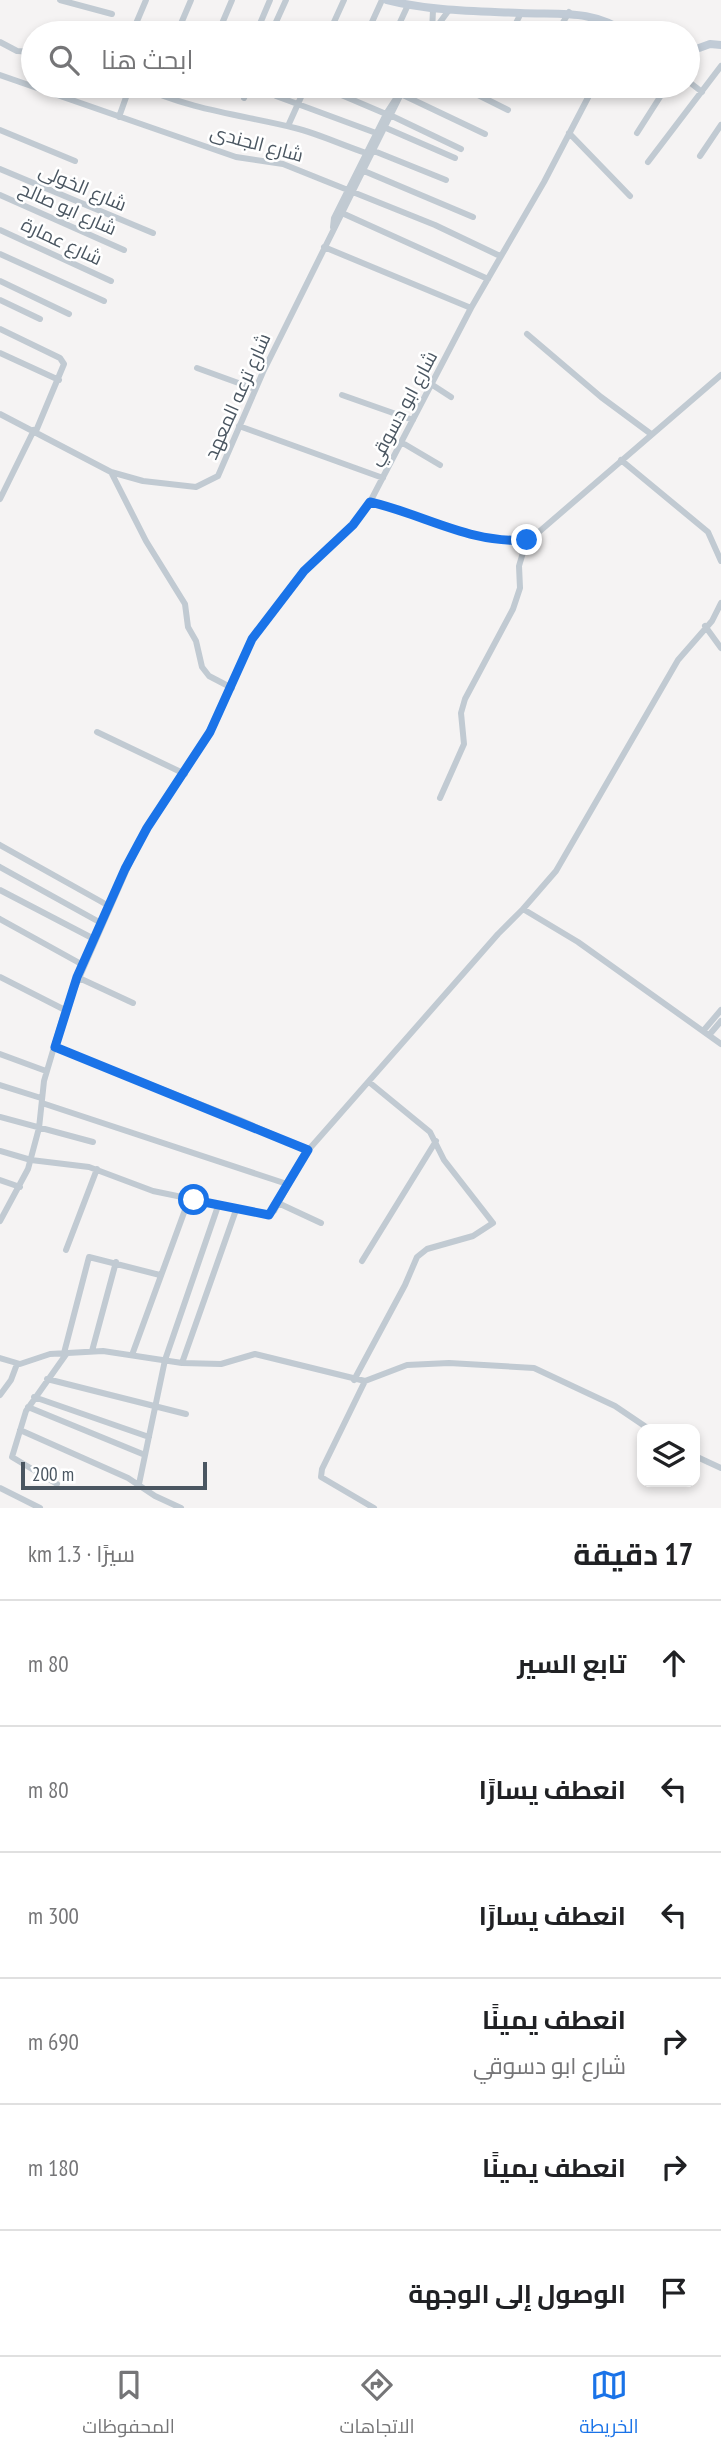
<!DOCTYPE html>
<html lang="ar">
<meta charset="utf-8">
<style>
body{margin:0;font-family:"PT Sans Narrow",Cairo,sans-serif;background:#f2f2f2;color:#202124;direction:rtl}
.controls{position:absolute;right:21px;bottom:21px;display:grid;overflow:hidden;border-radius:14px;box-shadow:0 4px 10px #0003}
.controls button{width:63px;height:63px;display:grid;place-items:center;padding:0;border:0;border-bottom:2px solid #e0e0e0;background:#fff;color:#202124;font:35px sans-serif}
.scale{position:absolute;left:21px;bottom:18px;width:186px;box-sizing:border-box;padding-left:7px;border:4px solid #4a5661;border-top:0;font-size:19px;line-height:24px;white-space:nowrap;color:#4a5661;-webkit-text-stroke:5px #fff;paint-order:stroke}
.stop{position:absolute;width:21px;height:21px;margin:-16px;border:5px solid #1a73e8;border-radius:50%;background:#fff}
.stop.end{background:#1a73e8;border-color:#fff;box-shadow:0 2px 7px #0008}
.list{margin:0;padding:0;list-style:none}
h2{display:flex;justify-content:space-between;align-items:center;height:91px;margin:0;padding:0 28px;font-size:30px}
h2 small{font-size:23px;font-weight:400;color:#757577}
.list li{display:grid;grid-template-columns:46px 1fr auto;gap:21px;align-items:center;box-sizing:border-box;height:126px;padding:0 28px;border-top:2px solid #e0e0e0}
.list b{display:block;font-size:26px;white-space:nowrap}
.list p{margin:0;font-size:23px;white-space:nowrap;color:#757577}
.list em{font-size:23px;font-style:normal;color:#757577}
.icon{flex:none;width:38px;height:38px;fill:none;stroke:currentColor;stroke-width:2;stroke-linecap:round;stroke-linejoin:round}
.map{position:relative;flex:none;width:721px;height:1508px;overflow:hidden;direction:ltr}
.search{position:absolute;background:#fff;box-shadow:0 4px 10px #0003;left:21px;right:21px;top:21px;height:77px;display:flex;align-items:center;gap:18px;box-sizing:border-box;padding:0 24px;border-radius:38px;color:#757577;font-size:26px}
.sheet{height:847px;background:#fff}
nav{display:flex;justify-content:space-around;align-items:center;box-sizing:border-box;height:98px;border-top:2px solid #e0e0e0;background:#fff;font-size:19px;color:#757577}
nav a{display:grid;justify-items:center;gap:4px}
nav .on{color:#1a73e8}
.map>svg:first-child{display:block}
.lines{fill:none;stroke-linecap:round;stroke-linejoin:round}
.minor{stroke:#c1cad2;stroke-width:6}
.secondary{stroke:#c1cbd6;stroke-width:8}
.route{stroke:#1a73e8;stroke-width:9}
.labels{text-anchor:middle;stroke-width:5;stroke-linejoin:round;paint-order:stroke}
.street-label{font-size:19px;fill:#4a5661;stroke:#fff}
</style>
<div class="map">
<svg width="721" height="1508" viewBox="0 0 721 1508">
<rect width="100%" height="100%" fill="#f5f3f3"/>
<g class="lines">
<!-- minor -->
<path class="minor" d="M60 0 112 14
M432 32 433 10
M132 33 146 0
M177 33 191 0
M218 33 232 0
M256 33 270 0
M271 33 286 0
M329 33 344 0
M367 33 382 0
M395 33 408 5
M432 33 449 10
M511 33 521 13
M557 33 569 12
M0 42 17 51 33 52
M0 75 236 157 283 164 435 225 500 256
M688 81 702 92
M140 86C190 110 242 115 295 128 319 134 342 145 366 153
M384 86 485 134
M460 86 508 110
M325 88 386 114
M276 96 376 133
M244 98 249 86
M392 116 461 149
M119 117 130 86
M288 126 306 86
M386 128 455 158
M0 130 75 161
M569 133 630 196
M637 133 667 86
M374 151 446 180
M700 156 721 125
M648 162 721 66
M0 169 153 233
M364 171 473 217
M0 195 124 250
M342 213 488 279
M333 227 334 218 386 114 403 88
M0 230 111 281
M324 247 471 308
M0 254 104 301
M0 281 69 314
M0 300 40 319
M0 329 60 358 64 364 36 431
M527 334 601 397 651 434
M0 353 59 380
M197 368 255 389
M431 384 451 397
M342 395 413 420
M0 414 111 472 146 541 185 604 188 627 196 641 202 667 209 676 232 688
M239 426 383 478
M401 442 440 465
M621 460 708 532 721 561
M111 472 143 481 196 487 218 476 263 372 404 88
M0 499 34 430
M370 502C417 513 490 553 533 537L721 375
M705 626 721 648
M97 732 185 774
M440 798 464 744 461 713 465 699 513 609 520 588 519 566 527 539
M0 845 109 906
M0 867 101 923
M0 890 94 939
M523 909 556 871 678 660 712 621 721 603
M0 919 83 965
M0 977 65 1010
M77 977 133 1003
M704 1030 721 1010
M710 1034 721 1021
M55 1047 240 1120 308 1150
M0 1054 46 1071
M0 1085 41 1098
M42 1103 287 1184
M0 1117 93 1142
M0 1151 31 1160 89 1167 153 1191 269 1215 274 1211 304 1155 498 934 523 909 578 942 721 1044
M0 1180 20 1187
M278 1203 321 1223
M0 1221 28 1169 39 1128 44 1081 65 1010 138 844 210 732 252 639 304 571 353 525 370 502 471 308 544 182 594 86
M66 1250 97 1169
M362 1261 436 1141
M92 1351 116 1262
M64 1353 89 1257 160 1275
M132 1355 189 1199
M0 1358 20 1364 50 1354 103 1351 182 1363 221 1364 255 1354 365 1381 407 1365 449 1363 534 1368 615 1406 649 1429
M182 1363 236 1210
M47 1379 186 1414
M354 1380 405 1285 417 1257 427 1249 473 1236 493 1223 444 1160 430 1132 369 1082
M365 1381 322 1469 321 1477 374 1508
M0 1395 11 1380 17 1364
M34 1397 149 1437
M28 1407 145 1455
M20 1430 128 1478 155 1496 181 1508
M695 1456 721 1468
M57 1484 12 1457 26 1411 67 1353
M139 1484 165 1360 218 1206
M0 1488 40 1508"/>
<!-- secondary -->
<path class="secondary" d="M387 0C430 11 475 11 520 13 561 15 591 9 627 33
M688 52 710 44 721 45"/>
</g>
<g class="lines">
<!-- route -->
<path class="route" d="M194 1200 269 1215 308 1150 55 1047 77 977 125 869 147 828 210 732 252 639 304 571 353 525 370 502C426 515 470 544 527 540"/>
</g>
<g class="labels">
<!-- street labels -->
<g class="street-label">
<text transform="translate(257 143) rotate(15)" y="7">شارع الجندى</text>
<text transform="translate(83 187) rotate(23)" y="7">شارع الخولى</text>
<text transform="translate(68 208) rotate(24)" y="7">شارع ابو صالح</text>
<text transform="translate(62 241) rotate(25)" y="7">شارع عمارة</text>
<text transform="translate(237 396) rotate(-66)" y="7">شارع ترعه المعهد</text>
<text transform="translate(402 408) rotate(-62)" y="7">شارع ابو دسوقي</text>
</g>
</g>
</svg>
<div class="controls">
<button><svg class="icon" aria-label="layers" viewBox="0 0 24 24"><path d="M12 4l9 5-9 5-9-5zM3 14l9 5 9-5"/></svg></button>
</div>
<div class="scale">200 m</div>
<div class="stop" style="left:194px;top:1200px"></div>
<div class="stop end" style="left:527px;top:540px"></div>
<div class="search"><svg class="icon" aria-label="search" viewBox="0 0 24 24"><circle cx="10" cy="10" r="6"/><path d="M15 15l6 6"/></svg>ابحث هنا</div>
</div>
<section class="sheet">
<h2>17 دقيقة<small>سيرًا · 1.3 km</small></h2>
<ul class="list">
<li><svg class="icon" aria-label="ahead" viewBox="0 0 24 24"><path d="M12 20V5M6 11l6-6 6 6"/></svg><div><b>تابع السير</b></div><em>80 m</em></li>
<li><svg class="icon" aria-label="left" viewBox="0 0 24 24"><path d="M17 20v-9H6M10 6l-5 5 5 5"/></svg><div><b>انعطف يسارًا</b></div><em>80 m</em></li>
<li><svg class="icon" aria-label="left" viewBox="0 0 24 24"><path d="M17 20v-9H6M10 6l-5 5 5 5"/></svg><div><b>انعطف يسارًا</b></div><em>300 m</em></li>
<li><svg class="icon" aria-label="right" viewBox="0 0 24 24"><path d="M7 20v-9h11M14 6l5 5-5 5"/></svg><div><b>انعطف يمينًا</b><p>شارع ابو دسوقي</p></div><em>690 m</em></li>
<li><svg class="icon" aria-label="right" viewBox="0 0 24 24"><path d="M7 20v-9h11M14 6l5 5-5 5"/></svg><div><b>انعطف يمينًا</b></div><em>180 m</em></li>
<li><svg class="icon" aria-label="arrive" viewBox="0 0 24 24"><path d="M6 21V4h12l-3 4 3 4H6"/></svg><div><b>الوصول إلى الوجهة</b></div></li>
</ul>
</section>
<nav>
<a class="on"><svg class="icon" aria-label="map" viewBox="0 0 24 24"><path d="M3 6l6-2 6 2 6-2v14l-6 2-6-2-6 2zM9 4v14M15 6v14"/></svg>الخريطة</a>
<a><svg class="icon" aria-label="directions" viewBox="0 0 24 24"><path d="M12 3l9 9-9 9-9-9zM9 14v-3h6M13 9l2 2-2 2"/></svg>الاتجاهات</a>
<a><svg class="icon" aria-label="saved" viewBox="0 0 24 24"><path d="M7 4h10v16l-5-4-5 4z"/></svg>المحفوظات</a>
</nav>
